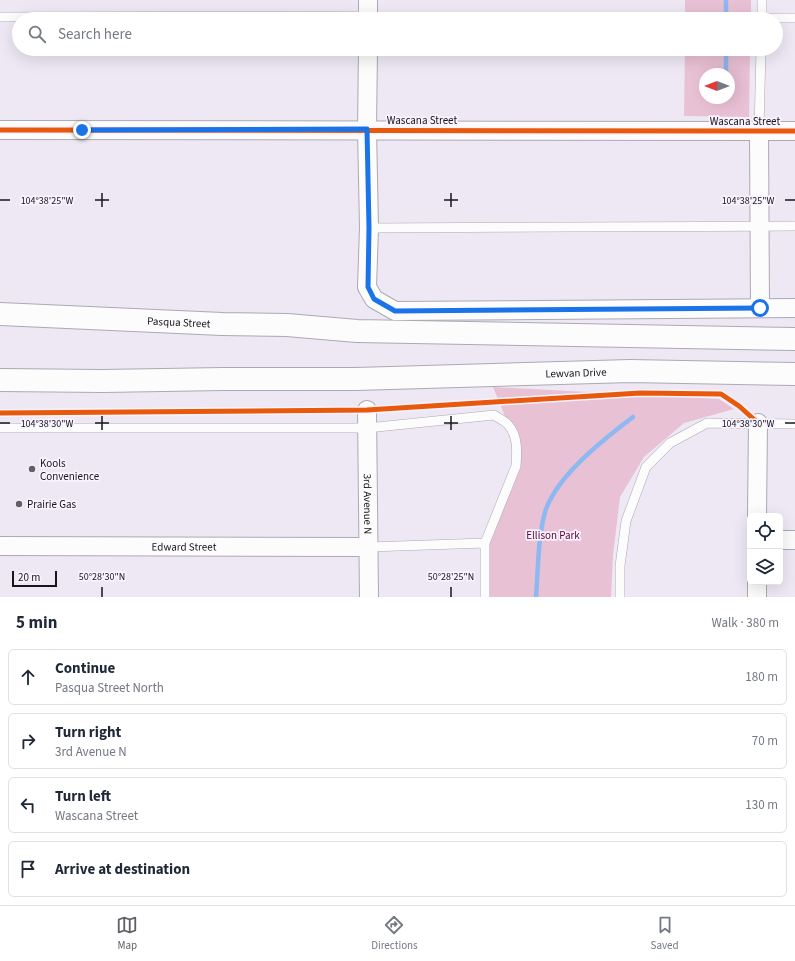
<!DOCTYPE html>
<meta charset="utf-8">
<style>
body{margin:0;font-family:"Source Sans 3",sans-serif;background:#f6f6f7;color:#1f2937}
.controls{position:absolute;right:12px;bottom:12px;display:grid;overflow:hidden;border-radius:6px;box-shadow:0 4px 16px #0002}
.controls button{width:36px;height:36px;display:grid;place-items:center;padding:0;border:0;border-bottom:1px solid #e0e1e3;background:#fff;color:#1f2937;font:20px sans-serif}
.compass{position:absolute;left:699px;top:68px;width:36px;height:36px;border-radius:50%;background:#fff;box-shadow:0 4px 16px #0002;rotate:270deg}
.scale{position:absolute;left:12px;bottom:10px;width:45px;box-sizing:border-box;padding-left:4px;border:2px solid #18151c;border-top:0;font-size:11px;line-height:14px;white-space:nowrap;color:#18151c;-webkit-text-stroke:3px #f8f3ff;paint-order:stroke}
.stop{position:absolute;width:12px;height:12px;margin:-9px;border:3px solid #1a73e8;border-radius:50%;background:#fff}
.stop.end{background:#1a73e8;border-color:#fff;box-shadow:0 1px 4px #0008}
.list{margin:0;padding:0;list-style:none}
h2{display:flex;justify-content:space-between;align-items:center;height:52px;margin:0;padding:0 16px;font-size:17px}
h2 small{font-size:13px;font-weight:400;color:#747a83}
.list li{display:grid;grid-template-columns:26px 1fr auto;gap:12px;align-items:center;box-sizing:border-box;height:56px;margin:0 8px 8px;padding:0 8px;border:1px solid #e0e1e3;border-radius:6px}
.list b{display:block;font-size:15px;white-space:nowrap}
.list p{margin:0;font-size:13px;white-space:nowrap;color:#747a83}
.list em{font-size:13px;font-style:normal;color:#747a83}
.icon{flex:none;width:22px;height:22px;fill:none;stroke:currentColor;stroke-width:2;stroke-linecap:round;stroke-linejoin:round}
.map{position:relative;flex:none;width:795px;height:597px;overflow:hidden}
.search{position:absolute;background:#fff;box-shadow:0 4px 16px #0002;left:12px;right:12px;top:12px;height:44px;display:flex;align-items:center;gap:10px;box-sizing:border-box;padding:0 14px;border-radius:22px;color:#747a83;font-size:15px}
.sheet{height:308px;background:#fff}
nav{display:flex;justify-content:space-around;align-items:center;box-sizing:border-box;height:56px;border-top:1px solid #e0e1e3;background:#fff;font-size:11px;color:#747a83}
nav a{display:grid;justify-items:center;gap:2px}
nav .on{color:#635f68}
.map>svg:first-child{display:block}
.green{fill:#e9c1d4;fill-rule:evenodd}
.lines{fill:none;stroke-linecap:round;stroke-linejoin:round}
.stream{stroke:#8eb8f1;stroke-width:4.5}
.lane-casing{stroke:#ada9b2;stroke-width:10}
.street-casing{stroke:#ada9b2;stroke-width:20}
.secondary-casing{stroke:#ada9b2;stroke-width:24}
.lane{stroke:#fcfcfd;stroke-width:9}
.street{stroke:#fcfcfd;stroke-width:18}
.secondary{stroke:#fcfcfd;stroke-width:22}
.cycleway-casing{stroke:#f8f3ff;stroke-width:8}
.cycleway{stroke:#e8590c;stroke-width:5}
.route{stroke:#1a73e8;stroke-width:5}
.ticks{fill:none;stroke:#18151c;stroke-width:1.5}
.poi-dot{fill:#635f68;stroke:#f8f3ff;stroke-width:1.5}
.labels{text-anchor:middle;stroke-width:3.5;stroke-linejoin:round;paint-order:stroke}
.street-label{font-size:11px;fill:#18151c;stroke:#f8f3ff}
.poi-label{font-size:11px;fill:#18151c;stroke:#f8f3ff;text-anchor:start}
.park-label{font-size:11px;fill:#5b0031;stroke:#f8f3ff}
.ticks-label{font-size:10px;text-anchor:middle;fill:#18151c;stroke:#f8f3ff;stroke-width:3.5;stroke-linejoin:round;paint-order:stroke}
</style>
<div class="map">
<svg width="795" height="597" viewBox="0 0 795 597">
<rect width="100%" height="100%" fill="#ede8f4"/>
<!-- green -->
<path class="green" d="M685 0H751V19H685Z
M685 49H750L749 117 684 116ZM705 74H729V98H705Z
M493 387 719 399 734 409 684 423 644 457 620 497 613 555 611 597H485V543L516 466 509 426Z"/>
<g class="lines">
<!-- stream -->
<path class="stream" d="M726 0V19
M726 49V74
M536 597C538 572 538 533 546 509 559 474 604 439 633 417"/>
<!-- lane casing -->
<g class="lane-casing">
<path id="lane" d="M0 17 368 16
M762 18H795
M762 19V0
M759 131 761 49
M369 228 795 226
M0 428H367L494 415C498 418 506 421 509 426 518 436 517 453 516 466L485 543V597
M369 547 485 543
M620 597V566L626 521 646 467 670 443 707 423 795 424"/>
</g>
<!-- street casing -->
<g class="street-casing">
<g id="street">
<path d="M368 0V19"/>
<path d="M368 49 367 129 369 228 367 287 374 299 395 311 795 308"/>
<path d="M0 130C265 130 530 130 795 131"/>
<path d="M759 131 760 308"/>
<path id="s1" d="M367 410 369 597"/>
<path d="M757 516 758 423"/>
<path d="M780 540H795"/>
<path id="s2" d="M0 546 369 547"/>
<path d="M757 597V582"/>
</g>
</g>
<!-- secondary casing -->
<g class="secondary-casing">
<g id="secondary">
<path id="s3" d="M0 314 222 324 287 325 357 331 795 339"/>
<path id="s4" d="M0 380 103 381 223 379H356L630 371 795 374"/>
</g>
</g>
<!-- lane -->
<use href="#lane" class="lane"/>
<!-- street -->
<use href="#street" class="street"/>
<!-- secondary -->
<use href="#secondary" class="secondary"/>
<!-- cycleway casing -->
<g class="cycleway-casing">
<path id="cycleway" d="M0 130C265 130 530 130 795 131
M0 413 367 410 640 393 721 394 739 406 758 423"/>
</g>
<!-- cycleway -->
<use href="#cycleway" class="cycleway"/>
</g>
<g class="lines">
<!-- route -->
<path class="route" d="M82 130 367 129 369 228 368 287 374 299 395 311 760 308"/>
</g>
<!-- ticks -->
<path class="ticks" d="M102 193V207M451 193V207M0 200H10M95 200H109M444 200H458M785 200H795M102 416V430M451 416V430M0 423H10M95 423H109M444 423H458M785 423H795M102 587V597M451 587V597"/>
<!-- markers -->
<g class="poi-dot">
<circle cx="32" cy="469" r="4"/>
<circle cx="19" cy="504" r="4"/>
</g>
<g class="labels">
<!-- street labels -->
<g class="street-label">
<text x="422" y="124">Wascana Street</text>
<text x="745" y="125">Wascana Street</text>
<text dy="4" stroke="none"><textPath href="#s3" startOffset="179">Pasqua Street</textPath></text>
<text dy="4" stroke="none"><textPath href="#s4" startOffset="576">Lewvan Drive</textPath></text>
<text dy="4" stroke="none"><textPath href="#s1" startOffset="94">3rd Avenue N</textPath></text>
<text dy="4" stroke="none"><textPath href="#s2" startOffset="184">Edward Street</textPath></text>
</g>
<!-- poi labels -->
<g class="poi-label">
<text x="40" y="467">Kools<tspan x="40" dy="13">Convenience</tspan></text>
<text x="27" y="508">Prairie Gas</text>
</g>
<!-- park labels -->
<g class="park-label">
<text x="553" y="539">Ellison Park</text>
</g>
</g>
<g class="ticks-label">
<text x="748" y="204">104°38'25"W</text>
<text x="47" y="204">104°38'25"W</text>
<text x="748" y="427">104°38'30"W</text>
<text x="47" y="427">104°38'30"W</text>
<text x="102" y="580">50°28'30"N</text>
<text x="451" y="580">50°28'25"N</text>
</g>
</svg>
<div class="controls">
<button><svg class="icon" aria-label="locate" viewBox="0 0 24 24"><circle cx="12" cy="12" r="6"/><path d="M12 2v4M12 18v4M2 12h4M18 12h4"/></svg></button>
<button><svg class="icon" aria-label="layers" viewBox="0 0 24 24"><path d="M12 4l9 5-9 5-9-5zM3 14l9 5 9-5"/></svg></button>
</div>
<svg class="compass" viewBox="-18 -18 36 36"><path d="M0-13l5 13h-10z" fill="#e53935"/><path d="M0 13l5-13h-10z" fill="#747a83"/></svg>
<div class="scale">20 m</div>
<div class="stop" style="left:760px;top:308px"></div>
<div class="stop end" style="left:82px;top:130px"></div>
<div class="search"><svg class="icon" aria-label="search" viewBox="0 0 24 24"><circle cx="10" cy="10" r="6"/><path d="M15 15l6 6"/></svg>Search here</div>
</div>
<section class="sheet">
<h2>5 min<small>Walk · 380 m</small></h2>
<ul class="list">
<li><svg class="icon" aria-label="ahead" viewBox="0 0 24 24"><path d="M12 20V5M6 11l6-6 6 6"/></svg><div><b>Continue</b><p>Pasqua Street North</p></div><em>180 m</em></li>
<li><svg class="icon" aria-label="right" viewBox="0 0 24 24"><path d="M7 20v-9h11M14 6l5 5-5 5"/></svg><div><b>Turn right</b><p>3rd Avenue N</p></div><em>70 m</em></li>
<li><svg class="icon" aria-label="left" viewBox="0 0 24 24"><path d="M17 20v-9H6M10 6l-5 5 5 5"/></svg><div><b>Turn left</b><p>Wascana Street</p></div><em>130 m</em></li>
<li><svg class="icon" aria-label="arrive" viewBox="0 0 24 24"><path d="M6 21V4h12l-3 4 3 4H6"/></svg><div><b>Arrive at destination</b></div></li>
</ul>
</section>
<nav>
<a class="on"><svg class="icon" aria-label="map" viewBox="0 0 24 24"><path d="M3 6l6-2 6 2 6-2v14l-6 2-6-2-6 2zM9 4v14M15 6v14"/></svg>Map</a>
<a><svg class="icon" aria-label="directions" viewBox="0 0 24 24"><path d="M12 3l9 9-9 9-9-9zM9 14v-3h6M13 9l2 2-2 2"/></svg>Directions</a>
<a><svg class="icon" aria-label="saved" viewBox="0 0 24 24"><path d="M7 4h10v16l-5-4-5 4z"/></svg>Saved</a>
</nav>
